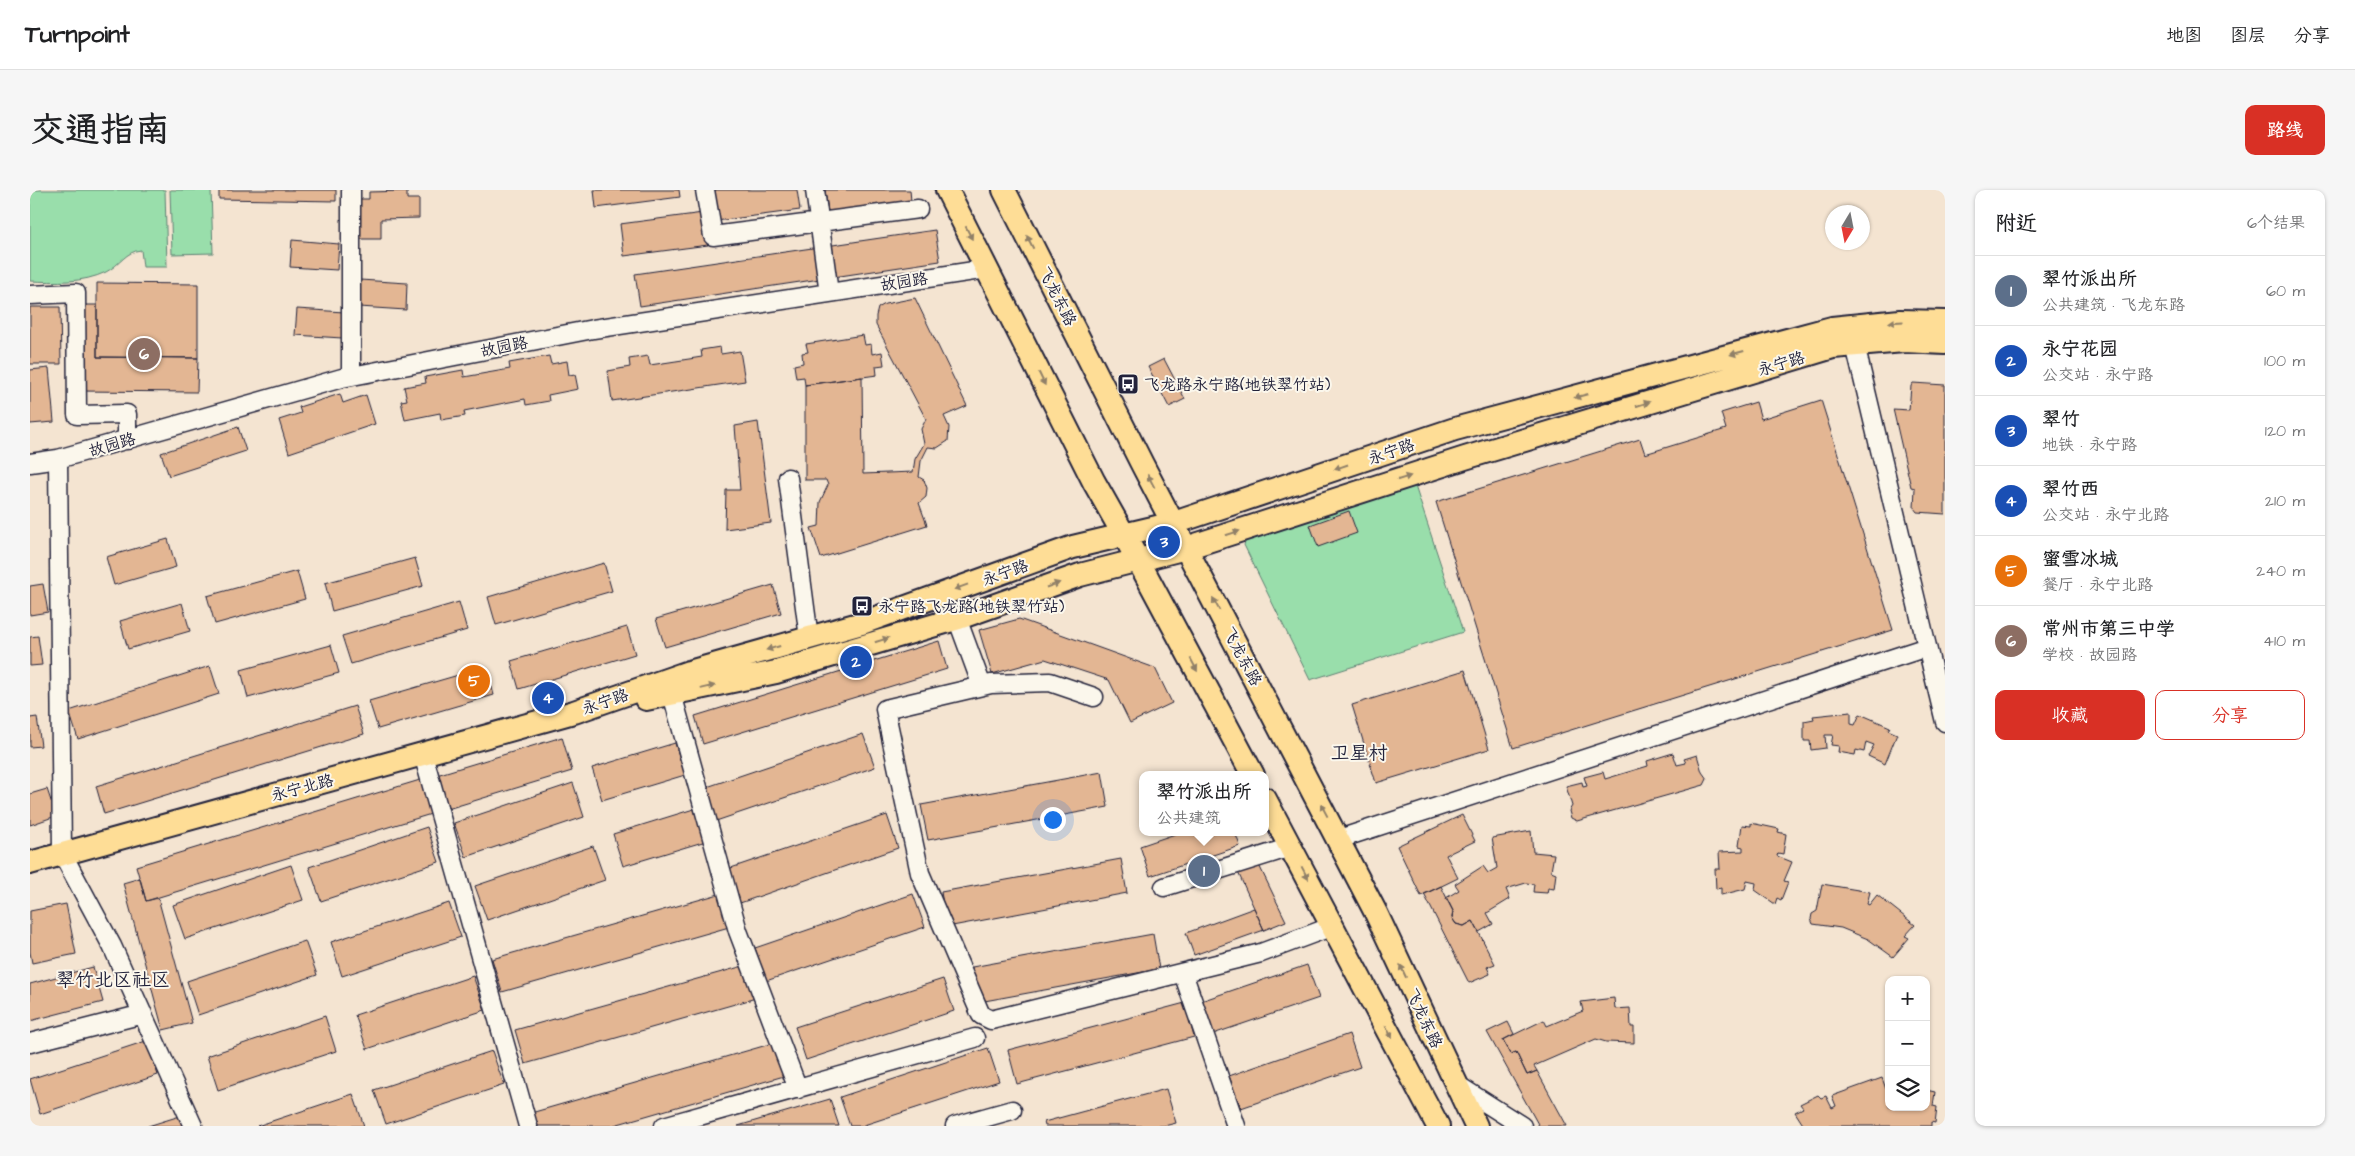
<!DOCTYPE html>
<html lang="zh">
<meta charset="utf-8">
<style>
body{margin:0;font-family:"Architects Daughter","LXGW WenKai TC",sans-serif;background:#f6f6f6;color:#202124}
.controls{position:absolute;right:15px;bottom:15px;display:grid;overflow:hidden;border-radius:10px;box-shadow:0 1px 4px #0004}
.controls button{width:45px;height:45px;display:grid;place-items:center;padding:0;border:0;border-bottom:1px solid #e0e0e0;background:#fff;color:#202124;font:25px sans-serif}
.compass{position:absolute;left:1795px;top:15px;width:45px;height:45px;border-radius:50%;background:#fff;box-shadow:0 1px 4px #0004;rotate:190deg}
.you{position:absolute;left:1022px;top:629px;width:18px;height:18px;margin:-12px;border:4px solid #fff;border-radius:50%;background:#1a73e8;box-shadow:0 0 0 8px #1a73e833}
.badge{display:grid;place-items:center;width:32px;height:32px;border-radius:50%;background:#d93025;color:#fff;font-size:16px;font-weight:700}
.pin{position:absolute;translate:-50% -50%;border:2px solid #fff;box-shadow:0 1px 5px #0006}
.popup{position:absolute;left:1109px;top:581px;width:130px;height:65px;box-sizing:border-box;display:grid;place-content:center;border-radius:10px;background:#fff;filter:drop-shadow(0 1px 4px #0005);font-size:16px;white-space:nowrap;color:#757577}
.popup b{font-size:19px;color:#202124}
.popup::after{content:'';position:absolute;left:50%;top:100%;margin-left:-10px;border:10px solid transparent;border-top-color:#fff}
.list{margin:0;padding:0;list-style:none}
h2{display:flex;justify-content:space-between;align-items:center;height:65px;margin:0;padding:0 20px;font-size:21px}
h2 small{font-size:16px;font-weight:400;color:#757577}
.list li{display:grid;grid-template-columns:32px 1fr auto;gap:15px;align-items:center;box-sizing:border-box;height:70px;padding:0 20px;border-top:1px solid #e0e0e0}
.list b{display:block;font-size:19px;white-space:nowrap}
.list p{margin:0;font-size:16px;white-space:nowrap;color:#757577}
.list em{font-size:16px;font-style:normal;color:#757577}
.actions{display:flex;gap:10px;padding:15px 20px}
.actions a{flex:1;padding:11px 0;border:1px solid #d93025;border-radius:10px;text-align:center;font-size:18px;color:#d93025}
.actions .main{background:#d93025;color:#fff}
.icon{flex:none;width:28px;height:28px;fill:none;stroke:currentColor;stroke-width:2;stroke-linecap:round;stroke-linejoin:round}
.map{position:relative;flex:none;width:1915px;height:936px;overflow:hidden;border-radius:10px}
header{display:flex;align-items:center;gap:30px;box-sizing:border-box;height:70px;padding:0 25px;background:#fff;border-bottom:1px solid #e0e0e0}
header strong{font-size:24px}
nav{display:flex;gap:28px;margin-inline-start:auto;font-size:18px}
.intro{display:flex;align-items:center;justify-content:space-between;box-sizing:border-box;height:120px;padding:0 30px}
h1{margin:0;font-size:35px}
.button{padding:12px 22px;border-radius:10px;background:#d93025;color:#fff;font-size:18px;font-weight:700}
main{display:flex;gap:30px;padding:0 30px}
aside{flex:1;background:#fff;border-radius:10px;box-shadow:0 1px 4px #0004}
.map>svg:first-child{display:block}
.green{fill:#99deab;stroke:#5e8073}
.building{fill:#e3b693;stroke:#22223b}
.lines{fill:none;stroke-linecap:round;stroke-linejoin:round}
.minor-casing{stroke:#22223b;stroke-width:21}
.major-casing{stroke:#22223b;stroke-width:26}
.minor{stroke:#fbf7ec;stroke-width:18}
.major{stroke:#fedd96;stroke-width:22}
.oneway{fill:#908068}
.labels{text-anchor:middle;stroke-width:4;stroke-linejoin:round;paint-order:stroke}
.street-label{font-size:16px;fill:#22223b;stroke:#fbf7ec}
.poi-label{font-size:16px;fill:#22223b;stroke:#fbf7ec;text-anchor:start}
.quarter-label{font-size:19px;fill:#22223b;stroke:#fbf7ec}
</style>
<header>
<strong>Turnpoint</strong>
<nav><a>地图</a><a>图层</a><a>分享</a></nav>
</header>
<div class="intro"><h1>交通指南</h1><a class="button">路线</a></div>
<main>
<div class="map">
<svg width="1915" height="936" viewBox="0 0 1915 936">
<rect width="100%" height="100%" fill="#f4e4d1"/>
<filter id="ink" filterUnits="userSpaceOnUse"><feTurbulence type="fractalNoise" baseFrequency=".02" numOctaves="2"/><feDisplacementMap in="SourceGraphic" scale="10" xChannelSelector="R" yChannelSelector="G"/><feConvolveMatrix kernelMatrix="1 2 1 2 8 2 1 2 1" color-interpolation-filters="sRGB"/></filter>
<g filter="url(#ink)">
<!-- green -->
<path class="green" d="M0 0H135L137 77H113L111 60C96 61 90 75 76 82 53 93 26 92 0 91Z
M140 0H181L183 63 142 64Z
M1385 296 1433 442 1280 490 1214 355 1219 343Z"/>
<!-- building -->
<path class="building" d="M189 0H306V11L189 9Z
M564 0H649L650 7 566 18Z
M682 0H767L770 20 686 31Z
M795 0H880L881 11 798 22Z
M377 1V9H389V28L351 29V49H330L329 9H339V2Z
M673 23 678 55 594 66 590 34Z
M905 40 910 71 610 116 605 84Z
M262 50 309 54 307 80 260 77Z
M330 90 377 93 376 120 329 117Z
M67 93 168 94V168L67 167Z
M885 108 937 216 914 226 919 237 918 251 907 258 898 257 891 271 889 287 894 290 897 298 896 307 889 313 897 335 791 368 781 338 789 336 790 312 798 295 796 290H775V195L832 187 833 284 883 282 885 269 894 254 891 239 896 229 846 135V126L848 118 855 114Z
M51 115H67V167L168 168 167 202 50 201Z
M0 117H30L31 174H0Z
M267 119 314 122 312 148 265 145Z
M833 145 835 155 841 154 842 164 852 162 854 175 846 176 847 185 775 195 774 187 766 188 764 175 773 173 772 163 778 162 776 154Z
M690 157 691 164 710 161 715 191 582 211 578 181 600 177 599 169 618 166 620 175 672 167 671 160Z
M519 166 521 174 537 171 539 185 545 184 548 199 518 205 519 211 496 215 495 209 434 221 435 226 411 230 410 223 375 230 371 211 377 210 374 197 396 193 395 187 433 180 434 187 480 179 479 173Z
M1134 169 1155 209 1139 217 1118 177Z
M19 178 24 232 0 234V180Z
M1883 193 1915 195V324L1887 322 1884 318 1885 298 1881 297 1863 219 1879 220 1881 196Z
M310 204 313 213 336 205 345 234 259 263 249 230 271 223 269 217Z
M1791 210 1863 440 1483 558 1406 312 1610 249 1615 264 1696 239 1691 223 1726 212 1731 229Z
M728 232 741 333 695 339 696 300H710L705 236Z
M208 237 216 261 139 286 131 263Z
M1319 321 1327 343 1288 357 1280 335Z
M138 349 146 377 84 395 76 367Z
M385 368 393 396 302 421 295 393Z
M574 373 582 401 466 435 458 407Z
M267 381 275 409 185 434 177 406Z
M13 394 18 422 0 425V396Z
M743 395 751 423 635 457 626 429Z
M429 412 437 440 321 474 312 446Z
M152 413 160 441 98 459 90 431Z
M989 429 1125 478 1142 513 1100 533 1079 490 1015 469 962 484 949 440Z
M597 437 605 464 489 499 481 471Z
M8 446 12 475 0 476V447Z
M909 451 917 479 673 554 665 526Z
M301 455 309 483 218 508 211 480Z
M180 476 189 504 48 549 39 521Z
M456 477 464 505 348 539 339 511Z
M1435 480 1459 559 1346 593 1322 515Z
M325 516 334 544 74 624 66 596Z
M1821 522V534L1825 535 1830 524 1860 537 1858 540 1867 544 1855 574 1838 566 1844 555 1836 552 1834 562 1826 560 1825 565 1808 562 1809 556 1801 555 1803 545H1795L1796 558 1781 560 1780 551H1774V531L1784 529 1783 526Z
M7 527 11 556 0 557V528Z
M833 544 845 577 686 631 674 598Z
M532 547 542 581 116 711 106 676Z
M645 553 655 585 572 610 562 578Z
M1643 563 1647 575 1656 573 1654 569 1667 565 1672 582 1677 589 1674 595 1547 631 1541 628 1539 621 1542 616 1536 596 1552 592 1553 597 1557 596 1554 587 1573 582 1575 589 1618 576 1617 571Z
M1072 582 1078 617 898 650 891 615Z
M543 593 554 627 436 667 424 633Z
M17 599 26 626 0 635V604Z
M667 618 676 651 593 676 583 644Z
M857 625 868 658 710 713 698 679Z
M1432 625 1445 651 1416 665 1428 688 1391 706 1367 656Z
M1721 633 1749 639 1748 642 1756 644 1753 664 1748 663 1747 666 1762 672 1754 691 1758 692 1751 710 1747 708 1745 714 1725 700 1726 693 1717 691 1715 699 1691 705V698L1686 699 1685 679H1690L1689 662 1713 661V657L1709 656 1712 635 1721 636Z
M397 637 409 672 291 711 279 677Z
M1501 641 1503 662 1524 664 1521 681 1526 683 1524 699 1518 698 1517 703 1503 702 1504 694 1496 693 1476 699 1480 709 1457 723 1463 734 1449 742 1443 731 1434 736 1426 734 1422 728 1423 721 1416 708 1429 700 1425 694 1453 676 1458 683 1467 678 1462 648Z
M1151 642H1205L1210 656 1120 686 1110 656Z
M563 656 575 690 457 730 445 696Z
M1091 669 1097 703 917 737 911 702Z
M1227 671 1256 731 1234 740 1207 680Z
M261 675 273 710 155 749 143 715Z
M110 688 116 711 128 708 162 833 133 840 93 693Z
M1792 694 1840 702 1837 714 1839 715 1847 705 1885 735 1875 746 1879 748 1863 767 1838 749 1811 738 1783 734 1781 729 1782 724 1787 721Z
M1411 696 1423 721 1422 728 1426 734 1434 736 1443 731 1465 774 1457 777 1460 784 1439 793 1394 704Z
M689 704 699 737 472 802 462 769Z
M883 704 895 737 736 791 725 758Z
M419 713 431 747 312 786 301 752Z
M36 714 46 764 2 773 0 762V721Z
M1224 718 1234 740 1164 765 1156 743Z
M1123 744 1129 779 949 812 942 777Z
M275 751 287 785 168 825 157 791Z
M717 775 726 808 495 874 485 840Z
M1277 775 1289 808 1183 844 1171 811Z
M63 777 73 812 0 831V794Z
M443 786 455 820 337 859 325 825Z
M913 789 924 821 776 870 765 837Z
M1584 808 1585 819 1600 818 1601 837H1604V853L1576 852 1566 849 1504 876 1507 881 1497 885 1486 862 1481 864 1473 850 1514 830 1517 836 1553 821 1551 812Z
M1155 813 1164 847 987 894 978 860Z
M295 826 306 861 188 900 177 866Z
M1478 832 1484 844 1473 850 1481 864 1486 862 1497 885 1507 881 1537 936H1509L1457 842Z
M1319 844 1330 877 1211 918 1199 886Z
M116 851 128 885 10 924 0 889Z
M744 853 754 886 581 936H505L501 923Z
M958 858 969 891 831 936H820L810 907Z
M462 861 474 895 356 934 344 900Z
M1852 888 1856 899 1859 898V917H1896V900L1905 902 1903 916 1907 917 1905 933 1901 932V936H1774L1765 922 1773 918 1770 914 1788 905 1791 908 1796 906 1802 918 1806 916 1802 906Z
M1136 899 1146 933 1134 936H1015L1014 932Z
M323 904 334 936H227Z
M800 909 809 936H708Z
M150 926 153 936H118Z"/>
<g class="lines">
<!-- minor casing -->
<g class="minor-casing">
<path id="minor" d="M321 0V186
M675 0 683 46 888 19
M785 0 799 103
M0 105 46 103 47 225 97 224V250
M1825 155 1915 532
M28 269 32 663 82 756 163 936
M0 273 28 269 312 188 563 139 957 79
M758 288 779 448
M927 428 952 496
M642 504 708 741 768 899
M1064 507 1020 492 961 494 855 519 890 683 951 825 961 830 1231 763 1303 736
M393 564 498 936
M1309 649 1897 457
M1134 697 1261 657
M1153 783 1206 936
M0 853 113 824
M1426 894 1492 936
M634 936 945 848
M925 936 982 920"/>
</g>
<!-- major casing -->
<g class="major-casing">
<path id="major" d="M917 0 1064 292 1108 370 1223 585
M974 0 1112 274 1346 723 1446 936
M616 509 746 482 929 428 1050 385 1156 358 1435 268 1803 157 1874 151 1915 153
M1235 609 1408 936
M0 673 544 522 659 482 832 433 1043 357 1144 333 1425 239 1802 138 1870 131 1915 132"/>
</g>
<!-- minor -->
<use href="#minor" class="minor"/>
<!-- major -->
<use href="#major" class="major"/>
</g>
<!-- one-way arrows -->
<defs><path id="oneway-solid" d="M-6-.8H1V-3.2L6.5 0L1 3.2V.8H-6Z" transform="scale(1.25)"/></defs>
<g class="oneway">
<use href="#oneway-solid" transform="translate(939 43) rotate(63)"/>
<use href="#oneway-solid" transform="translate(1000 52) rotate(-117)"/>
<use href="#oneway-solid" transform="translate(1866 132) rotate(176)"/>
<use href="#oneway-solid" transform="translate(1707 163) rotate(165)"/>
<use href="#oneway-solid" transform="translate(1012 189) rotate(64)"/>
<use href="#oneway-solid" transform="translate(1551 206) rotate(165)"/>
<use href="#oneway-solid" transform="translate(1613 214) rotate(-17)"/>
<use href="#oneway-solid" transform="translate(1311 277) rotate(161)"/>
<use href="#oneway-solid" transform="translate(1374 288) rotate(-18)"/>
<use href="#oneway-solid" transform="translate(1121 291) rotate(-118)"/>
<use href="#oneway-solid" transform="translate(1203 343) rotate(-18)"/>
<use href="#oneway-solid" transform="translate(1023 395) rotate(-19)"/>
<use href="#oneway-solid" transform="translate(931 397) rotate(160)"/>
<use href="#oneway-solid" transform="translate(1186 414) rotate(-118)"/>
<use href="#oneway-solid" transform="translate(852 450) rotate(-17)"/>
<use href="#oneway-solid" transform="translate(743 458) rotate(164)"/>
<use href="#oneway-solid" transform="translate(1164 475) rotate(62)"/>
<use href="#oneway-solid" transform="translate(678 497) rotate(-13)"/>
<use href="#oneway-solid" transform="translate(1294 620) rotate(-118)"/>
<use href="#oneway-solid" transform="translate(1275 683) rotate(62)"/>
<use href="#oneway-solid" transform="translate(1373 781) rotate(-115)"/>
<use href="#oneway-solid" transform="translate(1359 842) rotate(62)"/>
</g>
</g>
<!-- icons -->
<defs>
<g id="bus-square" transform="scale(1.125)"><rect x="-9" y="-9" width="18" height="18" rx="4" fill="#22223b" stroke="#fbf7ec"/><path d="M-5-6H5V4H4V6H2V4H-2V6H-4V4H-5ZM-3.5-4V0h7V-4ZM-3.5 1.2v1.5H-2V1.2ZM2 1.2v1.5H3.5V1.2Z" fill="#fff"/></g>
</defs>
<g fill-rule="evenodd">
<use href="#bus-square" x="1098" y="194"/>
<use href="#bus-square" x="832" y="416"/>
</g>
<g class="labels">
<!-- street labels -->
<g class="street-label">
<text transform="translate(874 91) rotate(-9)" y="6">故园路</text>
<text transform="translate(1028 106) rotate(63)" y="6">飞龙东路</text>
<text transform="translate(474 156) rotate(-11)" y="6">故园路</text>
<text transform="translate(1751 173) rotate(-17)" y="6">永宁路</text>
<text transform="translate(82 254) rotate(-16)" y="6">故园路</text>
<text transform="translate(1361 261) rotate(-19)" y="6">永宁路</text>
<text transform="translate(975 382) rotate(-20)" y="6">永宁路</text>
<text transform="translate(1213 466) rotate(62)" y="6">飞龙东路</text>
<text transform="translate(575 511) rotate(-19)" y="6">永宁路</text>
<text transform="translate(272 597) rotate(-15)" y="6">永宁北路</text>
<text transform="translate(1395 828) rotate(65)" y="6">飞龙东路</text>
</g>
<!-- poi labels -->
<g class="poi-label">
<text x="1114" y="200">飞龙路永宁路(地铁翠竹站)</text>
<text x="848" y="422">永宁路飞龙路(地铁翠竹站)</text>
</g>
<!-- quarter labels -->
<g class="quarter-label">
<text x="1329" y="569">卫星村</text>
<text x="83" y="796">翠竹北区社区</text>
</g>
</g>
</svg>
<div class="controls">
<button>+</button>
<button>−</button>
<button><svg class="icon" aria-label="layers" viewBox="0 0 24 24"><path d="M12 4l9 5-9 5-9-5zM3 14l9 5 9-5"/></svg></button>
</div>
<svg class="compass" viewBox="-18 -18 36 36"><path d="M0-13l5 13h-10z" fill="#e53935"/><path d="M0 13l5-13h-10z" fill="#757577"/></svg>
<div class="you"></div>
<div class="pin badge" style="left:1174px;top:681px;background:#5c6f8a">1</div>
<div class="popup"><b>翠竹派出所</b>公共建筑</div>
<div class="pin badge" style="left:826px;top:472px;background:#1a4fb4">2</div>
<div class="pin badge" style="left:1134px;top:352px;background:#1a4fb4">3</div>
<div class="pin badge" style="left:518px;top:508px;background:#1a4fb4">4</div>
<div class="pin badge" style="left:444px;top:491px;background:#e8710a">5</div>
<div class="pin badge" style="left:114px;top:164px;background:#8d6e63">6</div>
</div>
<aside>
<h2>附近<small>6个结果</small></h2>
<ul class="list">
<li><span class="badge" style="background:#5c6f8a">1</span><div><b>翠竹派出所</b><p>公共建筑 · 飞龙东路</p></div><em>60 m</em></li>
<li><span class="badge" style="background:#1a4fb4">2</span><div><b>永宁花园</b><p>公交站 · 永宁路</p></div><em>100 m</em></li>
<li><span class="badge" style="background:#1a4fb4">3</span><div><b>翠竹</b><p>地铁 · 永宁路</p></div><em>120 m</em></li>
<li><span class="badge" style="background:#1a4fb4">4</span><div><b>翠竹西</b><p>公交站 · 永宁北路</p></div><em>210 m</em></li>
<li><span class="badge" style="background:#e8710a">5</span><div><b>蜜雪冰城</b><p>餐厅 · 永宁北路</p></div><em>240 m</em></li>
<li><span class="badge" style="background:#8d6e63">6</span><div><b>常州市第三中学</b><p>学校 · 故园路</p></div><em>410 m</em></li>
</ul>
<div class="actions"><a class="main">收藏</a><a>分享</a></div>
</aside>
</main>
